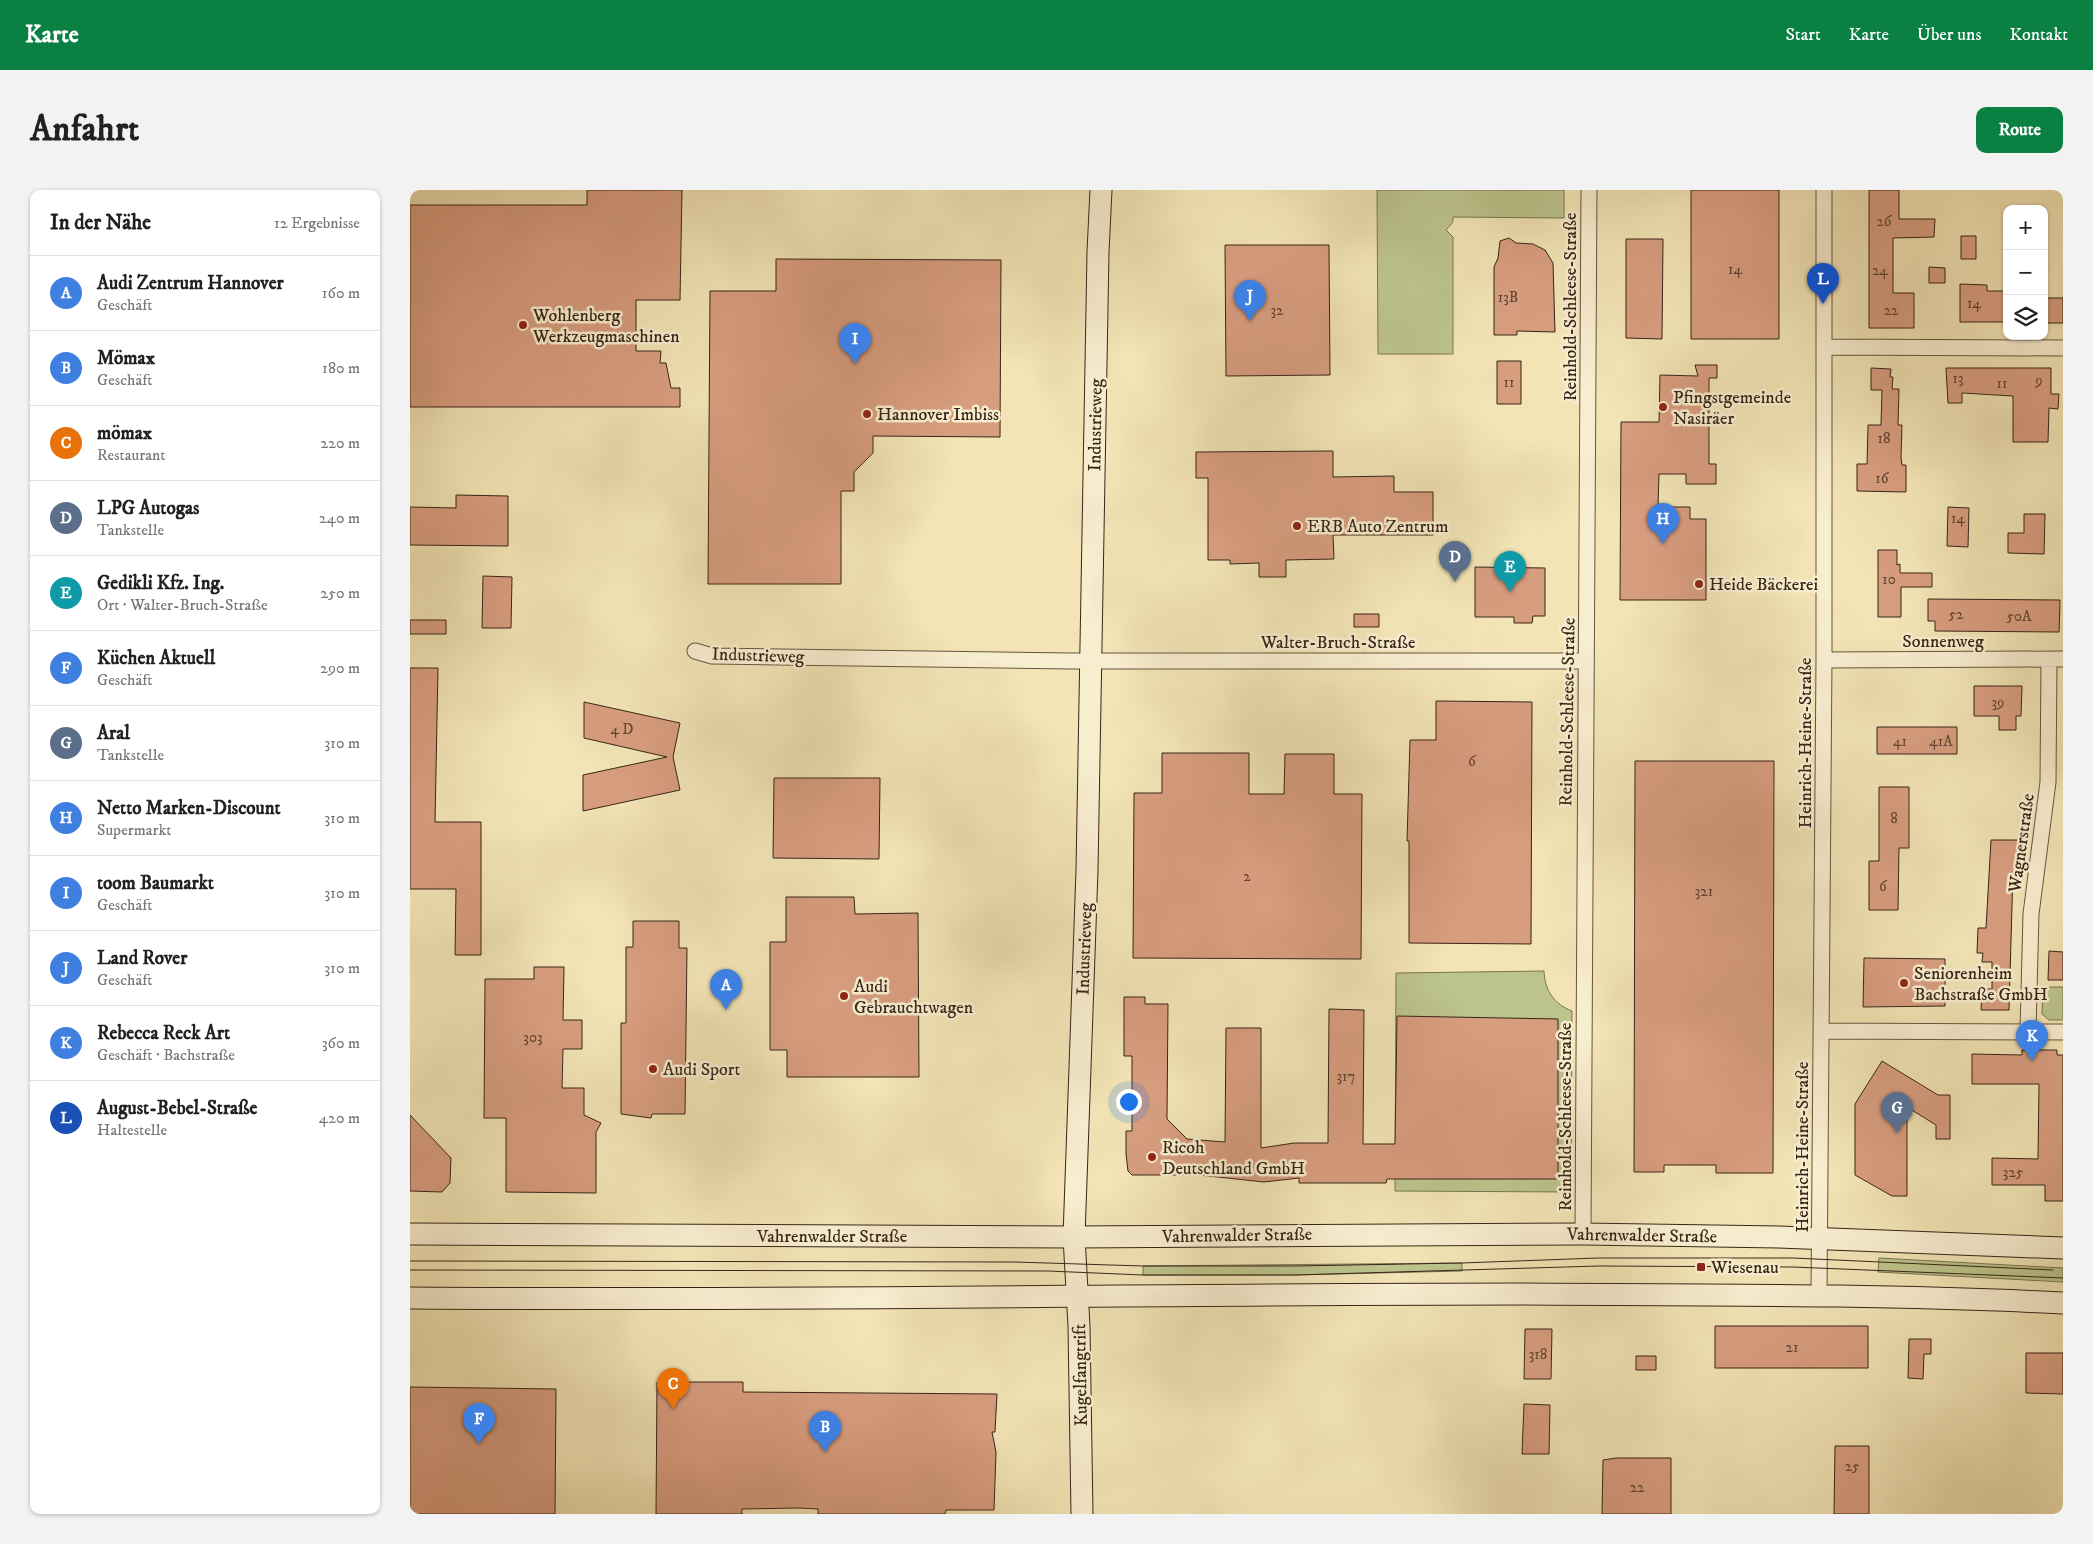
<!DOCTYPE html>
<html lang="de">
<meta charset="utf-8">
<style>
body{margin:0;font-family:"IM FELL DW Pica",serif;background:#f2f2f2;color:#202124}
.controls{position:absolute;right:15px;top:15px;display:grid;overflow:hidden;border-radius:10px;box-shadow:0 1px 4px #0004}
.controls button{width:45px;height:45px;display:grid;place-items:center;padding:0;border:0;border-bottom:1px solid #e0e0e0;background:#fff;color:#202124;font:25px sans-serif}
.you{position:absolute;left:718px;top:911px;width:18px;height:18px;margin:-12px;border:4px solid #fff;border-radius:50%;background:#1a73e8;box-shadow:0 0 0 8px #1a73e833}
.badge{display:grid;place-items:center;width:32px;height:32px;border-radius:50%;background:#0b8043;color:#fff;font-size:16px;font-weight:700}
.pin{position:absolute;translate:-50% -41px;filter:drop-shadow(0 1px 2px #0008)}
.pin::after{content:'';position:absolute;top:26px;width:18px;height:15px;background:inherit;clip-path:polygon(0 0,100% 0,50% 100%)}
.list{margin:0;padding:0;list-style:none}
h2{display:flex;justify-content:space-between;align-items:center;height:65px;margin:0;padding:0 20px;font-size:21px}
h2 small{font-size:16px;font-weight:400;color:#757577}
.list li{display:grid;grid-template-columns:32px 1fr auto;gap:15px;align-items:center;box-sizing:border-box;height:75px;padding:0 20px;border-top:1px solid #e0e0e0}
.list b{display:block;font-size:19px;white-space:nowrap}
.list p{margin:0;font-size:16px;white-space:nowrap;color:#757577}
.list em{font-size:16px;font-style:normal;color:#757577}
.icon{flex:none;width:28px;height:28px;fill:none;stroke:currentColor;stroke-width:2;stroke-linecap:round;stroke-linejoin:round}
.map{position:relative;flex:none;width:1653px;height:1324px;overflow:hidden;border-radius:10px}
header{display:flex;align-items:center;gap:30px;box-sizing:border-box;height:70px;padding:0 25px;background:#0b8043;color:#fff}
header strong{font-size:24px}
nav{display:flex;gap:28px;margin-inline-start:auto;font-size:18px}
.intro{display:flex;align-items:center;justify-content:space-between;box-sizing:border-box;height:120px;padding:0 30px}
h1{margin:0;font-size:35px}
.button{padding:12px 22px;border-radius:10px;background:#0b8043;color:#fff;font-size:18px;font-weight:700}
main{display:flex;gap:30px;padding:0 30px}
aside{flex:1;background:#fff;border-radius:10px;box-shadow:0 1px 4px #0004}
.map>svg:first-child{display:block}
.green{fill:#bcc48c;stroke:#7a7452}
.building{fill:#d79d7f;stroke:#382517}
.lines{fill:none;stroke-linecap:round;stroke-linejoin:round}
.street-casing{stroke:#66553e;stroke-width:17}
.secondary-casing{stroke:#382517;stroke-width:23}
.street{stroke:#f7edcf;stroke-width:15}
.secondary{stroke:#f7edcf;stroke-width:21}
.tram{stroke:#382517;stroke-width:1}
.poi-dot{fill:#8f2418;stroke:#f7edcf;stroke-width:2}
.labels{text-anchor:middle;stroke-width:5;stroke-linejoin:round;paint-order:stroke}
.number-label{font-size:15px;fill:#604331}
.street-label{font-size:18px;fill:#382517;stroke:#f7edcf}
.poi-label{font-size:18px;fill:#382517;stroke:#f7edcf;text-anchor:start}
</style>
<header>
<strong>Karte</strong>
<nav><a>Start</a><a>Karte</a><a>Über uns</a><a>Kontakt</a></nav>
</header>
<div class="intro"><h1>Anfahrt</h1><a class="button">Route</a></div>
<main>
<aside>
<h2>In der Nähe<small>12 Ergebnisse</small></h2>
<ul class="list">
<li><span class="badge" style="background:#3f7fe0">A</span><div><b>Audi Zentrum Hannover</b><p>Geschäft</p></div><em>160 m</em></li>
<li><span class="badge" style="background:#3f7fe0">B</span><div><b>Mömax</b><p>Geschäft</p></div><em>180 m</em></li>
<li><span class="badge" style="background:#e8710a">C</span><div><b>mömax</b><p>Restaurant</p></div><em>220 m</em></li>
<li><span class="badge" style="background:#5c6f8a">D</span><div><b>LPG Autogas</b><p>Tankstelle</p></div><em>240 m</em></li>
<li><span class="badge" style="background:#0f9aa8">E</span><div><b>Gedikli Kfz. Ing.</b><p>Ort · Walter-Bruch-Straße</p></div><em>250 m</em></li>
<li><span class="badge" style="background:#3f7fe0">F</span><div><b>Küchen Aktuell</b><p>Geschäft</p></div><em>290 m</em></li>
<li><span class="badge" style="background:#5c6f8a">G</span><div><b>Aral</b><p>Tankstelle</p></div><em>310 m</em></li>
<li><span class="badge" style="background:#3f7fe0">H</span><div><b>Netto Marken-Discount</b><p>Supermarkt</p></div><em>310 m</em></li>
<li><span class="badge" style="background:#3f7fe0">I</span><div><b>toom Baumarkt</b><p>Geschäft</p></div><em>310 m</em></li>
<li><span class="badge" style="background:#3f7fe0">J</span><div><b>Land Rover</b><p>Geschäft</p></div><em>310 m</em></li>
<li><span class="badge" style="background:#3f7fe0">K</span><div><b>Rebecca Reck Art</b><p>Geschäft · Bachstraße</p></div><em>360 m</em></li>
<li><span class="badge" style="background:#1a4fb4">L</span><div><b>August-Bebel-Straße</b><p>Haltestelle</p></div><em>420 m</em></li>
</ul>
</aside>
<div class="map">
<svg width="1653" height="1324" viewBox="0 0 1653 1324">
<rect width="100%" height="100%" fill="#f2e4b5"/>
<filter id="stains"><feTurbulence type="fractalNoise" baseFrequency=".004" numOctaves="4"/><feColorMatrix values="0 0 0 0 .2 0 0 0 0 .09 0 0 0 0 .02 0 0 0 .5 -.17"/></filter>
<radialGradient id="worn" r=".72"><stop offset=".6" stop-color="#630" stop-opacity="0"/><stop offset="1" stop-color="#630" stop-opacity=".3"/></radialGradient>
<!-- green -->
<path class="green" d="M967 0H1154V28L1043 27V32L1036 40 1043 47V164H968Z
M1134 781C1135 801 1144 814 1162 821L1161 1002 985 1001 986 783Z
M1633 797H1653V830H1639L1632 824Z
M1469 1068 1653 1078V1092L1468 1082Z
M1052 1073V1081L885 1085H733V1076Z"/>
<!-- building -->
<path class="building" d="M177 0H272L270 110H226V161H251L250 173H256L261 198H270V217H0V15H177Z
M1281 0H1369V149H1281Z
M1459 0H1489V29H1525L1524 47 1483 48V103H1504V138H1459Z
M1551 46H1566V69H1551Z
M1099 48 1106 53 1123 54 1135 60 1143 73 1145 142 1107 141V145H1084V77L1088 68 1090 51Z
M1216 49H1253L1252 149 1216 148Z
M815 55H919L920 185 816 186Z
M366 69 591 70 590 247 463 246V263L444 282V301H431V394H298L300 101H366Z
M1519 77 1535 78V93H1519Z
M1550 94 1577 95V101H1597V132H1550Z
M1634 108H1653V133H1634Z
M1087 171H1111V214H1087Z
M1285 175H1307V188H1299V274H1306V294H1276V284H1249L1248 317H1280V329H1296V410H1210L1211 232H1249L1250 185 1288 186Z
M1461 178 1481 179 1480 187H1483L1482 199H1489L1488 235H1492L1491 267 1492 275H1496V302L1447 301V274H1457L1458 235H1471L1472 200H1461Z
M1536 178H1641V204H1649L1648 219 1639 218 1638 252H1603V206L1552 203V213H1538Z
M923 261V287L984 286V302H1023V345H923L924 369 876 370V387H849V373L820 374V370H798V288H786V262Z
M46 305 98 306V356L0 355V317L46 318Z
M1538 317 1559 318 1558 357 1537 356Z
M1614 324H1635L1634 364 1598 363V343H1614Z
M1468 360H1487V375L1490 374V383H1522V397H1491V427H1468Z
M1065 377 1135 378V426H1123L1122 433H1104V427H1065Z
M73 386 102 387 101 438H72Z
M1518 409 1650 410 1649 442 1525 441V431H1518Z
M944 424H969V437H944Z
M0 430H36V444H0Z
M0 478H28L25 632H71V765H45L46 699H0Z
M1564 496H1612L1611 526H1606V540H1589V526H1564Z
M1026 511 1122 512 1121 754 999 753V651H997L1000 550H1026Z
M174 512 270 533 263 567 270 600 173 621V585L257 567 174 548Z
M1467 537H1547V564H1467Z
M752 563H839V604H874L875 564H924V604H952L951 769 723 768 724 603H752Z
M1225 571H1364L1363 983H1306V975H1254V982H1224Z
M364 588H470L469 669 363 668Z
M1469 597H1499V658H1489L1488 720H1459V671H1469Z
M1581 650H1610L1609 681H1603L1599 820H1571L1572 799H1582V772H1572L1573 763H1567L1568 738H1576Z
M376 707H444L445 724 508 723 509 887H377V860H360V752H376Z
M223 731H269V758H277L275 924H242L241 928 211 924V833H216V757H223Z
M1639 761 1653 762V790H1638Z
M1454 768 1535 769V816L1453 817Z
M124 777H154L153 830H172V859H153L152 898H174V925L191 933 186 942V1003L96 1002V928H74L75 789H124Z
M714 807H735V814H758L757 929 777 949 815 952 816 838H851V958L884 953H918L919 819 954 820 953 954H985L987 826 1148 829V989H977L976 993H889V988L854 992 789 985H722L718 981 716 964V941H722V866H714Z
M1612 860H1647V865H1653V1011H1635V995H1582V968L1628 969 1629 894H1562V864L1612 865Z
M1472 871 1528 905H1540V949H1526V935L1497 917V1006H1482L1445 985V914Z
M0 925 41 968 40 993 32 1002 0 1001Z
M1305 1136H1458V1178H1305Z
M1115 1139H1142L1141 1189H1114Z
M1499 1149H1521V1164H1514L1513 1189 1498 1188Z
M1616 1163H1653V1204L1616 1203Z
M1226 1166H1246V1180H1226Z
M247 1192H333V1202L587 1204 585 1242H582L586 1262 584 1320H536L535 1324H408V1319L389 1318 332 1319V1324H246Z
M0 1197 146 1199 145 1324H0Z
M1114 1214 1140 1215 1139 1264H1112Z
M1425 1256H1459V1324H1424Z
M1206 1268H1261V1324H1192L1193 1270Z"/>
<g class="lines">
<!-- street casing -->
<g class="street-casing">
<path id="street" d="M1414 157 1653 158
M285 461 302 466 661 471H1175
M1414 470 1653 469
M1412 841 1653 842
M1618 841 1621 724 1638 592 1639 470
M1173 1044 1179 0
M1409 1105 1414 470V0"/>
</g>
<!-- secondary casing -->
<g class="secondary-casing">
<path id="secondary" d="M0 1044 664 1047 1173 1044 1369 1047 1653 1058
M0 1108C371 1111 742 1104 1113 1104 1293 1105 1473 1104 1653 1113
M672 1324 669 1136 664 1047 677 680 688 62 691 0"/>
</g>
<!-- street -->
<use href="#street" class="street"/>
<!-- secondary -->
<use href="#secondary" class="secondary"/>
<!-- tram -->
<path class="tram" d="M0 1071 604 1072 733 1076H885L1052 1073 1188 1068H1383L1643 1080
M0 1080 638 1081 733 1085H885L1189 1076 1383 1077 1653 1088"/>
</g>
<!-- markers -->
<g class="poi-dot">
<circle cx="113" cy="135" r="5"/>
<circle cx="1253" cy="217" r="5"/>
<circle cx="457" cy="224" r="5"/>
<circle cx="887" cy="336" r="5"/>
<circle cx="1289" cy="394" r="5"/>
<circle cx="1494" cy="793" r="5"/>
<circle cx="434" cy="806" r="5"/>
<circle cx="243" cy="879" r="5"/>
<circle cx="742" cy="967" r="5"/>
<rect x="1286" y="1072" width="10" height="10" rx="2.5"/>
</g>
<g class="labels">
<!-- number labels -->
<g class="number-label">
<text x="1474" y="36">26</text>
<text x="1325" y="84">14</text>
<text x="1470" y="85">24</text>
<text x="1098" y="112">13B</text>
<text x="1564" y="118">14</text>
<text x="867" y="125">32</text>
<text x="1481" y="125">22</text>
<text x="1548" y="193">13</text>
<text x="1629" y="195">9</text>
<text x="1099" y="197">11</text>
<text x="1592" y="198">11</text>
<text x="1474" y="253">18</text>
<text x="1472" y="293">16</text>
<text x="1548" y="333">14</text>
<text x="1479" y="394">10</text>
<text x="1546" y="429">52</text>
<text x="1609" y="431">50A</text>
<text x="1588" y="517">39</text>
<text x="212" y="544">4 D</text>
<text x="1490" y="556">41</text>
<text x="1531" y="556">41A</text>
<text x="1062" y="576">6</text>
<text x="1484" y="633">8</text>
<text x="837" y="691">2</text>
<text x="1473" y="701">6</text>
<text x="1294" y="706">321</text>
<text x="123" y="852">303</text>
<text x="936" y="891">317</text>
<text x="1603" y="987">325</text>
<text x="1382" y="1162">21</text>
<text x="1128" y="1169">318</text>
<text x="1442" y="1281">25</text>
<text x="1227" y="1302">22</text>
</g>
<!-- street labels -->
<g class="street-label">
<text transform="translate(1160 117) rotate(-90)" y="6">Reinhold-Schleese-Straße</text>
<text transform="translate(685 235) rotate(-89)" y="6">Industrieweg</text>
<text x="1533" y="457">Sonnenweg</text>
<text x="928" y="458">Walter-Bruch-Straße</text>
<text transform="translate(348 465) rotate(2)" y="6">Industrieweg</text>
<text transform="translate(1157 522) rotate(-89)" y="6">Reinhold-Schleese-Straße</text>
<text transform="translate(1395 553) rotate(-90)" y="6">Heinrich-Heine-Straße</text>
<text transform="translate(1611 653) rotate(-82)" y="6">Wagnerstraße</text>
<text transform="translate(674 759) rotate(-88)" y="6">Industrieweg</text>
<text transform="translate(1155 927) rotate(-90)" y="6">Reinhold-Schleese-Straße</text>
<text transform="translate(1392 957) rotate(-90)" y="6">Heinrich-Heine-Straße</text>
<text transform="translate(827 1045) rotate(-1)" y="6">Vahrenwalder Straße</text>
<text transform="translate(1232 1045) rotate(1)" y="6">Vahrenwalder Straße</text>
<text x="422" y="1052">Vahrenwalder Straße</text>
<text transform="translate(670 1185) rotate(-91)" y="6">Kugelfangtrift</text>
</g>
<!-- poi labels -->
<g class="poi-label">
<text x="123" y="131">Wohlenberg<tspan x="123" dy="21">Werkzeugmaschinen</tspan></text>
<text x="1263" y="213">Pfingstgemeinde<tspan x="1263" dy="21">Nasiräer</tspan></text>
<text x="467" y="230">Hannover Imbiss</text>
<text x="897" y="342">ERB Auto Zentrum</text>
<text x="1299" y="400">Heide Bäckerei</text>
<text x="1504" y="789">Seniorenheim<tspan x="1504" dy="21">Bachstraße GmbH</tspan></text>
<text x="444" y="802">Audi<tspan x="444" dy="21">Gebrauchtwagen</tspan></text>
<text x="253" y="885">Audi Sport</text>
<text x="752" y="963">Ricoh<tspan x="752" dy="21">Deutschland GmbH</tspan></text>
<text x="1301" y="1083">Wiesenau</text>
</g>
</g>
<rect width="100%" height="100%" filter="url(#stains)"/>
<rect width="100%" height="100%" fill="url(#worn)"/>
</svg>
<div class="controls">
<button>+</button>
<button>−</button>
<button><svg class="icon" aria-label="layers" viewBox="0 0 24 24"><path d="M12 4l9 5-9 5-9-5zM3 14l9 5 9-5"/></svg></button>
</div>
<div class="you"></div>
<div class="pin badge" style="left:316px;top:820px;background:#3f7fe0">A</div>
<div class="pin badge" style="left:415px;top:1262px;background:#3f7fe0">B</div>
<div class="pin badge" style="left:263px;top:1219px;background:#e8710a">C</div>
<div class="pin badge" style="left:1045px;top:392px;background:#5c6f8a">D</div>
<div class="pin badge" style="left:1100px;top:402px;background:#0f9aa8">E</div>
<div class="pin badge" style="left:69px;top:1254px;background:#3f7fe0">F</div>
<div class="pin badge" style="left:1487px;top:943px;background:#5c6f8a">G</div>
<div class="pin badge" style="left:1253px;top:354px;background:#3f7fe0">H</div>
<div class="pin badge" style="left:445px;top:174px;background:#3f7fe0">I</div>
<div class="pin badge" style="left:840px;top:131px;background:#3f7fe0">J</div>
<div class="pin badge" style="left:1622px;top:871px;background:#3f7fe0">K</div>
<div class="pin badge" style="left:1413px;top:114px;background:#1a4fb4">L</div>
</div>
</main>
